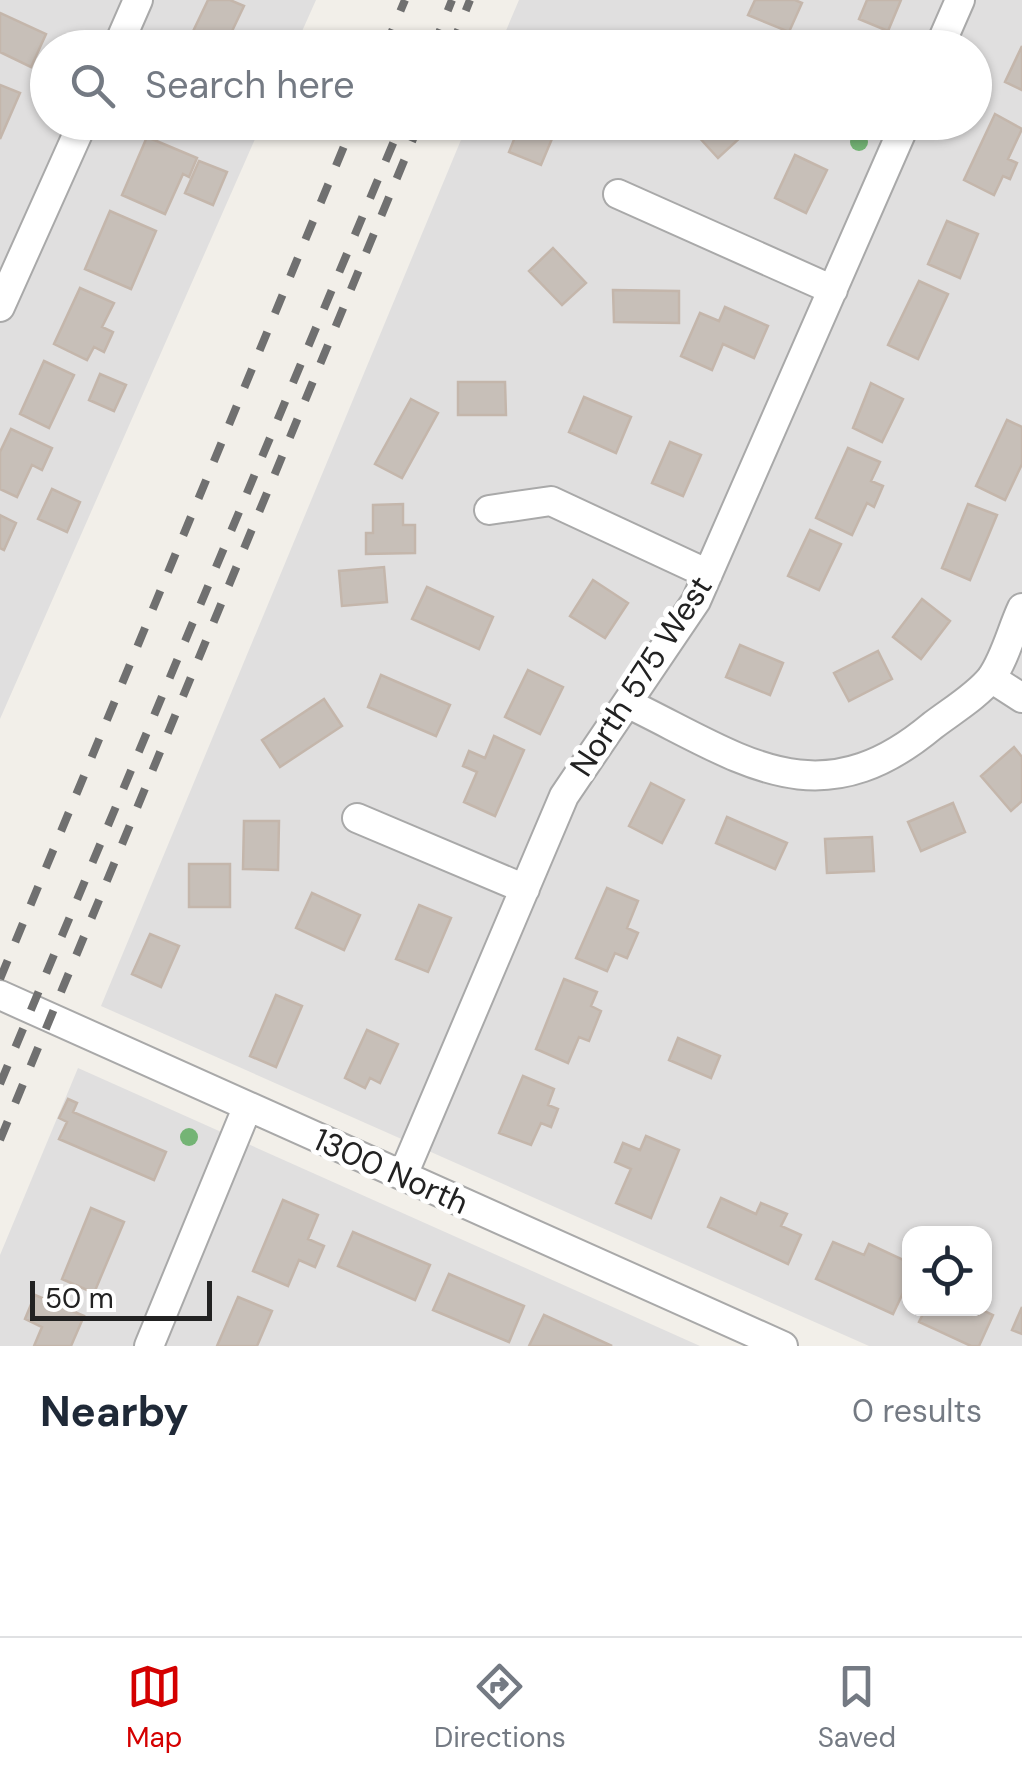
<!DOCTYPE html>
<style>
body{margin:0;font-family:"DM Sans",sans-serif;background:#f2f2f3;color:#1f2937}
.controls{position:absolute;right:30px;bottom:30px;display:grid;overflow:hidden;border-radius:20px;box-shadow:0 2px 8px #0004}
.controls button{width:90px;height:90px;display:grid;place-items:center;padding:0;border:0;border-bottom:2px solid #e0e1e3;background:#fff;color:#1f2937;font:50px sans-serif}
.scale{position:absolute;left:30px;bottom:25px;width:182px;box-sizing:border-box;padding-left:10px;border:5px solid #222;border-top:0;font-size:28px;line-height:35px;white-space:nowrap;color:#222;-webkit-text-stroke:8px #fff;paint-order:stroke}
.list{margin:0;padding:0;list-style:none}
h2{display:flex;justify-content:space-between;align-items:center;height:130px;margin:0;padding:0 40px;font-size:42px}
h2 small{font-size:32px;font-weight:400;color:#747a83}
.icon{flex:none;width:55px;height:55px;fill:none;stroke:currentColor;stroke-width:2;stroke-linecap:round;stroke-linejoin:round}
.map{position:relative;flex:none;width:1022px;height:1346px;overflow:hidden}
.search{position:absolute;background:#fff;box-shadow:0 2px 8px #0004;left:30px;right:30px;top:30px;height:110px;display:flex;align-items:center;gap:25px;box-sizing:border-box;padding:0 35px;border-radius:55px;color:#747a83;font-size:38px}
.sheet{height:290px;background:#fff}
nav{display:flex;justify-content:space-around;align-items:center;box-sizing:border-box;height:140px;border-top:2px solid #e0e1e3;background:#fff;font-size:28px;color:#747a83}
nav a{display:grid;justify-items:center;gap:5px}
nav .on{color:#d40000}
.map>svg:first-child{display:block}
.residential{fill:#e0dfdf;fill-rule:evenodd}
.building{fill:#c7bfb8;stroke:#c4b6ab;stroke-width:2.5}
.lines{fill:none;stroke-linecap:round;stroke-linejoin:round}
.minor-casing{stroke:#a9a9a9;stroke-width:32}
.minor{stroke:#fff;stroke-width:28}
.rail{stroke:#707070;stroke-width:8;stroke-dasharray:20 20;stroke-linecap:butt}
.tree{fill:#74b475}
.labels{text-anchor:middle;stroke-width:10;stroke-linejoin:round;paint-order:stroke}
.street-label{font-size:32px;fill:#222;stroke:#fff}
</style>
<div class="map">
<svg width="1022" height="1346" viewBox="0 0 1022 1346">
<rect width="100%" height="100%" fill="#f2efe9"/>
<!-- residential -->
<path class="residential" d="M0 0H316L295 47 48 48V122L262 123 0 719Z
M519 0H1022V1346H869L101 1006 468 123 974 122V48L499 47ZM910 1234H984V1308H910Z
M78 1068 700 1346H0V1255Z"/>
<!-- building -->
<path class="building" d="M208 0H230L244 6 224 48 187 44Z
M755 0H795L802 3 789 32 748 15Z
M867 0H901L888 31 859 19Z
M0 13 46 34 31 67 0 52Z
M1022 46V90L1005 82Z
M0 85 20 93 0 139Z
M995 114 1022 129 1008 159 1017 163 1010 179 1003 176 994 195 964 180Z
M205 122 198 137 187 131 184 138 153 124Z
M521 122H559L541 165 509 152Z
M685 122H730L742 136 718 158Z
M815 122H847L841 134Z
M147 137 197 158 189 177 183 174 165 214 122 195Z
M795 155 827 170 806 213 775 198Z
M199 161 227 172 213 205 185 193Z
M110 211 156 231 131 289 85 269Z
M947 221 978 234 960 278 928 264Z
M553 248 586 283 562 305 529 271Z
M919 281 948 294 918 359 888 345Z
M80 288 114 303 102 327 113 332 104 352 94 347 87 360 54 344Z
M613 290 679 291V323L614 322Z
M725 307 768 326 754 358 723 344 712 370 681 356 700 313 719 321Z
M44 361 74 375 49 428 20 414Z
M100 374 126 385 114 411 89 400Z
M458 382H505L506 415H458Z
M871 383 903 399 882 442 853 428Z
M584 397 631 417 616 453 569 432Z
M411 399 438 413 402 478 375 464Z
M1007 420 1022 427V464L1005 500 976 486Z
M11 429 52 448 42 470 32 465 17 497 0 489V452Z
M670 442 701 455 683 496 652 483Z
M848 448 880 462 871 481 883 486 874 507 867 503 852 535 816 518Z
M52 489 80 502 67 532 38 519Z
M403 504V525H415V553L366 554V533H373V505Z
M968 504 997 515 970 580 942 568Z
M0 515 16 523 4 550 0 548Z
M810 530 841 544 819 590 788 576Z
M384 567 387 602 342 606 339 571Z
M593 580 628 603 605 638 570 616Z
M427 587 493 617 479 649 412 619Z
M922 599 950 621 921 659 893 637Z
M740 645 783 663 770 695 726 677Z
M878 651 892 679 849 701 834 673Z
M528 670 563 687 540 734 505 717Z
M381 675 450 705 436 736 368 707Z
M324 699 342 726 280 767 262 740Z
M494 736 524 750 495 816 464 802 477 772 463 766 469 751 485 758Z
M1014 747 1022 757V801L1011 811 981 776Z
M651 783 684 800 662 843 629 826Z
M953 803 965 832 921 851 908 822Z
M727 817 787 843 775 869 716 843Z
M244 821H279L278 870 243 869Z
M872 837 874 871 827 873 825 839Z
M189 864H230V907H189Z
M607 888 638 901 627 928 638 933 627 958 615 953 607 971 576 958Z
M312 893 360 915 344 950 296 928Z
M419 905 451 918 428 972 396 959Z
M150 934 179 946 161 987 132 974Z
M564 979 597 992 591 1006 601 1011 589 1041 579 1037 568 1063 536 1049Z
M276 995 302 1006 276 1067 250 1056Z
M367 1030 398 1044 380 1083 370 1078 365 1088 345 1078Z
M678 1038 720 1056 711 1078 669 1060Z
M523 1076 554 1089 548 1105 558 1109 551 1127 541 1123 531 1145 499 1133Z
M68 1099 77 1103 73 1112 166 1152 154 1180 59 1139 67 1122 59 1118Z
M646 1136 679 1150 651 1218 616 1203 631 1169 615 1162 623 1143 640 1150Z
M721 1198 756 1214 761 1203 787 1214 781 1226 801 1235 788 1264 708 1227Z
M283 1200 318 1215 308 1239 324 1246 315 1267 299 1260 288 1286 253 1271Z
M91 1208 124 1222 94 1293 62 1279Z
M353 1232 430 1265 415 1300 338 1266Z
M833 1242 864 1255 869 1244 910 1263V1278L893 1314 816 1279Z
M449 1274 524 1306 509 1342 433 1310Z
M35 1295 84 1316 71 1346H34L42 1327 25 1319Z
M238 1297 272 1311 257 1346H217Z
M1022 1307V1334L1012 1330Z
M926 1308H978L993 1315 979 1346H971L919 1322Z
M544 1315 612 1346H529Z"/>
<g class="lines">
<!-- minor casing -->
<g class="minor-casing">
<path id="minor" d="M117 48 138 0
M939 48 960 0
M618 194 833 290
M0 307 83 122
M489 510 551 501 708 574
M991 678 1022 698
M627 703C741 758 817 822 932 726 950 712 977 696 991 678 1005 659 1012 629 1022 608
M357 818 525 889
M0 995 783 1346
M403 1175 564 796 696 601 906 122
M149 1346 247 1108"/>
</g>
<!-- minor -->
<use href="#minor" class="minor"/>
<!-- rail -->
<path class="rail" d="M385 48 405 0
M433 48 452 0
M451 48 470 0
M0 979 354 122
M0 1084 402 122
M0 1140 420 122"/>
</g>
<!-- trees -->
<g class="tree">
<circle cx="859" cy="142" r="9"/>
<circle cx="189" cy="1137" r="9"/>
</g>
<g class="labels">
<!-- street labels -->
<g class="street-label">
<text transform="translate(641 676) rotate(-57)" y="11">North 575 West</text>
<text transform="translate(391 1171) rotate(24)" y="11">1300 North</text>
</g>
</g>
</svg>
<div class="controls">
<button><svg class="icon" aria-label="locate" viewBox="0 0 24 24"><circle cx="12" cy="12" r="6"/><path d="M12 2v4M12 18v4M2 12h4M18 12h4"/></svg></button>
</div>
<div class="scale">50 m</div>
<div class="search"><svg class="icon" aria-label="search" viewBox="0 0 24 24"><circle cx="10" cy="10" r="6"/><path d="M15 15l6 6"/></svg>Search here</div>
</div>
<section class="sheet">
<h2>Nearby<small>0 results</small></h2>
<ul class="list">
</ul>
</section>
<nav>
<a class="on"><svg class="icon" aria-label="map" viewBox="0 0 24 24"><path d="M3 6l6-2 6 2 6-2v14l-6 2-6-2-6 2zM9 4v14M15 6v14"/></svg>Map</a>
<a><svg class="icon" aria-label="directions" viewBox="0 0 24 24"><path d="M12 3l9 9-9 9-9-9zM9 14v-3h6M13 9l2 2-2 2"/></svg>Directions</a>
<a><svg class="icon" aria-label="saved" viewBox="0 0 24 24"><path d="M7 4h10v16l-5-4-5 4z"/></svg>Saved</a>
</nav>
